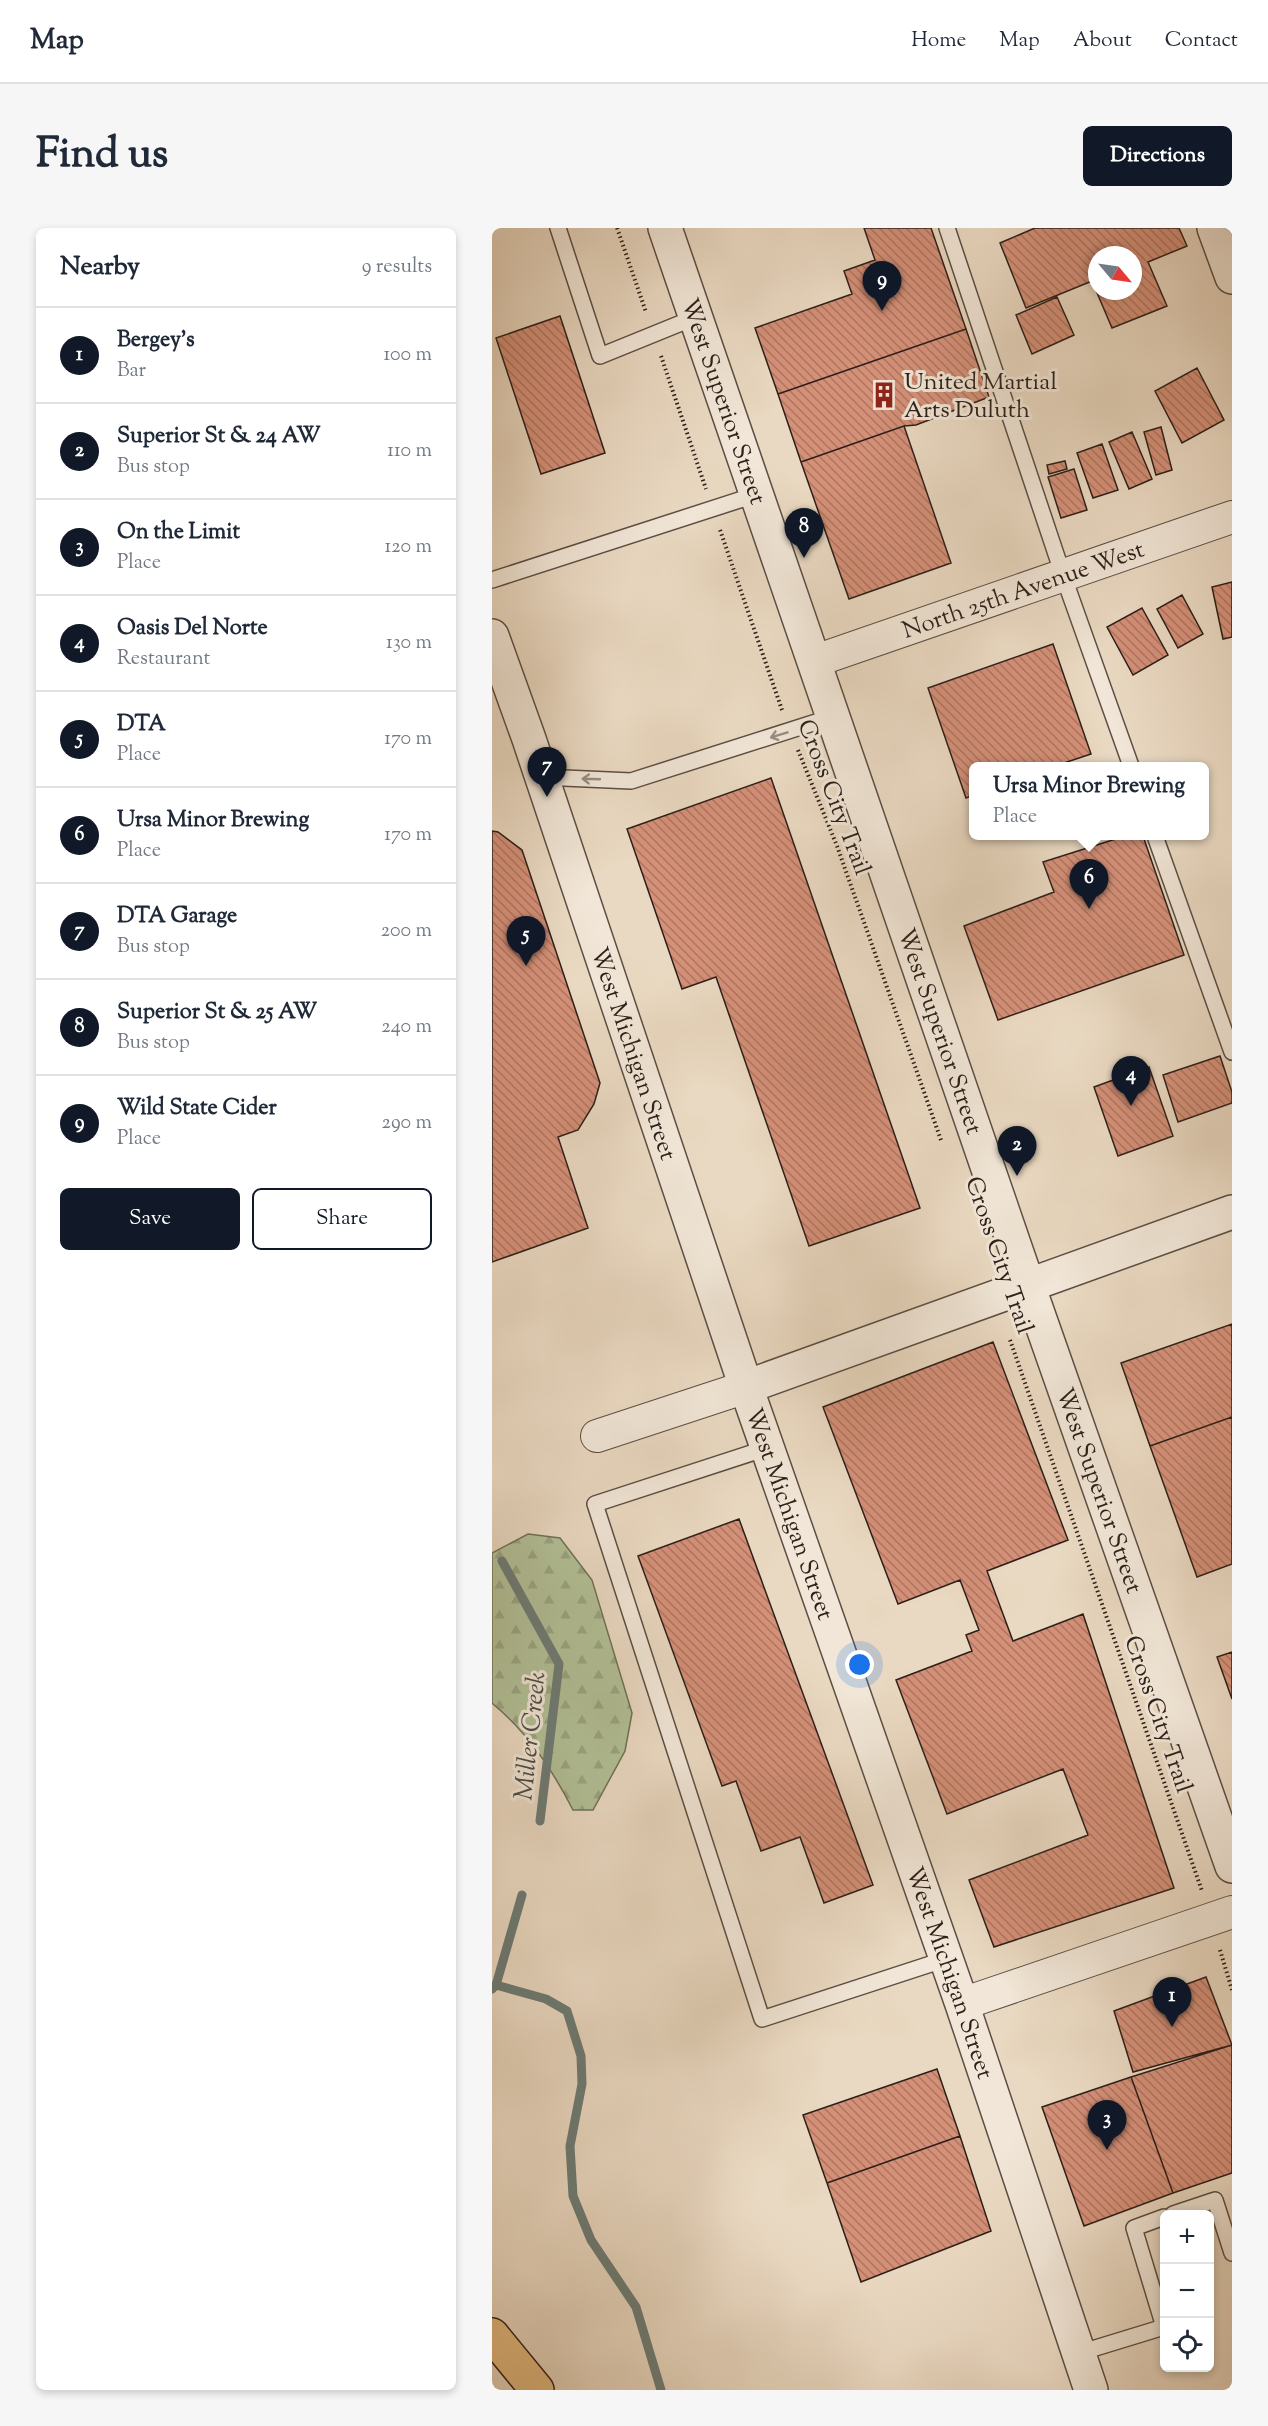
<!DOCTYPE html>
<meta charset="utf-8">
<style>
body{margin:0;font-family:"Sorts Mill Goudy",serif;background:#f6f6f7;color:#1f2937}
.controls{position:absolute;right:18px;bottom:18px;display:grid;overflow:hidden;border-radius:9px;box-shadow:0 3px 9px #0003}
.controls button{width:54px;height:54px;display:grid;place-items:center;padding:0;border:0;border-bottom:2px solid #e0e1e3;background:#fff;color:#1f2937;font:30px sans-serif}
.compass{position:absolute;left:596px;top:18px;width:54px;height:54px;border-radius:50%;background:#fff;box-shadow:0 3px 9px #0003;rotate:119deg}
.you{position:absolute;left:368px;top:1437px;width:21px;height:21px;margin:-15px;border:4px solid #fff;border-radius:50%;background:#1a73e8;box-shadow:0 0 0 9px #1a73e833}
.badge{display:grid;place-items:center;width:39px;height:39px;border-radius:50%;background:#111827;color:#fff;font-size:20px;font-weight:700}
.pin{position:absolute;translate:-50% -50px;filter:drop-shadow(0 2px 3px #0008)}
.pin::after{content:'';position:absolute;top:32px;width:21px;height:18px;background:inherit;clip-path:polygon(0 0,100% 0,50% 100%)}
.popup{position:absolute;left:477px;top:534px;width:240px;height:78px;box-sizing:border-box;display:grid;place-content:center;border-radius:9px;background:#fff;filter:drop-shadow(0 2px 4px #0005);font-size:20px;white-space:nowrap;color:#747a83}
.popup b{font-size:22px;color:#1f2937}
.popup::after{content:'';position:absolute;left:50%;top:100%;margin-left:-12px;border:12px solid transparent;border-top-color:#fff}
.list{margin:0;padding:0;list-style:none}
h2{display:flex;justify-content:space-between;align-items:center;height:78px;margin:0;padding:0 24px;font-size:26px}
h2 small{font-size:20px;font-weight:400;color:#747a83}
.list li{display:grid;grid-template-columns:39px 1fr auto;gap:18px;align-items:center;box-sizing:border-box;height:96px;padding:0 24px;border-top:2px solid #e0e1e3}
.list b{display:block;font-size:22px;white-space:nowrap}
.list p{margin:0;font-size:20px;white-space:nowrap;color:#747a83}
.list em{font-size:20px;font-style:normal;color:#747a83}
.actions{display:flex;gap:12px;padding:18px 24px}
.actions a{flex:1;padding:14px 0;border:2px solid #111827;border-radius:9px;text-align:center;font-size:21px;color:#111827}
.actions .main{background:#111827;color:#fff}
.icon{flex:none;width:33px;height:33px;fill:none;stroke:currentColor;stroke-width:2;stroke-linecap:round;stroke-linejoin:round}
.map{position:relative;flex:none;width:740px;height:2162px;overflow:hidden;border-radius:9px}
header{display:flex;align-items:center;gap:36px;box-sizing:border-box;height:84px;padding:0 30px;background:#fff;border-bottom:2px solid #e0e1e3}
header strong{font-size:28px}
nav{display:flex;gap:33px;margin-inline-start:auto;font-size:21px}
.intro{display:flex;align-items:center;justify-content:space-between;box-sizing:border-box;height:144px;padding:0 36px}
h1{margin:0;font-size:42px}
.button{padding:15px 27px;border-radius:9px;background:#111827;color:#fff;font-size:21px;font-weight:700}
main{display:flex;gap:36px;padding:0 36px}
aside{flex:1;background:#fff;border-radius:9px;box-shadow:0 3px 9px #0003}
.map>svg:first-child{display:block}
.forest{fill:url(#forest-firs);stroke:#6f7058;stroke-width:1.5}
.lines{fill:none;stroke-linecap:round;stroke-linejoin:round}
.stream{stroke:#6d7c75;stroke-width:9}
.building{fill:url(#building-back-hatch);stroke:#2c1f19;stroke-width:1.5;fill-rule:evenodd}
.service-casing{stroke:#5c4e43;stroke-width:18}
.minor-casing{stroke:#5c4e43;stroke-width:34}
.tertiary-casing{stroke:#5c4e43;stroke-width:36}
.motorway-casing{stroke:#2c1f19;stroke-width:36}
.path{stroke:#2c1f19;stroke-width:4;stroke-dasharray:1.5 3;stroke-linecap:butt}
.service{stroke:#f1e6d7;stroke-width:15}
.minor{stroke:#f1e6d7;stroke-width:32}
.tertiary{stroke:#f1e6d7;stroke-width:33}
.motorway{stroke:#e5bc81;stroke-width:33}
.oneway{stroke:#988c82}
.labels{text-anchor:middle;stroke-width:6;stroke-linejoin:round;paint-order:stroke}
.poi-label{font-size:24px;fill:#2c1f19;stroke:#f1e6d7;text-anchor:start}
.street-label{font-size:24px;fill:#2c1f19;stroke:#f1e6d7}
.water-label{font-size:26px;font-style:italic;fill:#4c4e47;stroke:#f1e6d7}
</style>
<header>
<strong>Map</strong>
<nav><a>Home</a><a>Map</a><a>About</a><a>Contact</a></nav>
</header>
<div class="intro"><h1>Find us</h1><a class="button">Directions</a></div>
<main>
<aside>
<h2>Nearby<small>9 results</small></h2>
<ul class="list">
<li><span class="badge">1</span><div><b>Bergey's</b><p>Bar</p></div><em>100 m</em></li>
<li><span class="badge">2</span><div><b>Superior St &amp; 24 AW</b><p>Bus stop</p></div><em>110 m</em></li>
<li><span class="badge">3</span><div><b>On the Limit</b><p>Place</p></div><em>120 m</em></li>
<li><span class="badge">4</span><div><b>Oasis Del Norte</b><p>Restaurant</p></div><em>130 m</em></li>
<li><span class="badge">5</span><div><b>DTA</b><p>Place</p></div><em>170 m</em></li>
<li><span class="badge">6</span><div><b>Ursa Minor Brewing</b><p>Place</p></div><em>170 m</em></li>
<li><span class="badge">7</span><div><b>DTA Garage</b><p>Bus stop</p></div><em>200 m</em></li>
<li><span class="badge">8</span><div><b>Superior St &amp; 25 AW</b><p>Bus stop</p></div><em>240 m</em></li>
<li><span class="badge">9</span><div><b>Wild State Cider</b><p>Place</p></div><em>290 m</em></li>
</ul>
<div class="actions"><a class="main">Save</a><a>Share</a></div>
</aside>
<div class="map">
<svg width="740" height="2162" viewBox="0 0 740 2162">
<defs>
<pattern id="forest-firs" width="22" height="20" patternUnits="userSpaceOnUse" patternTransform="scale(1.5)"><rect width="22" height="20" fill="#b2c097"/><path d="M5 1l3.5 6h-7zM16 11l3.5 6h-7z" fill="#99a582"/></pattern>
<pattern id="building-back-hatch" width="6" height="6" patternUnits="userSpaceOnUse" patternTransform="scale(1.5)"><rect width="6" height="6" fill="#d59078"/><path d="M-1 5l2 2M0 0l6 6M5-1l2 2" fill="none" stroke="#ad7562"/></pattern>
</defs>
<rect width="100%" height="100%" fill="#ead9c2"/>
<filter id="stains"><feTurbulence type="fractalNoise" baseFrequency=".00333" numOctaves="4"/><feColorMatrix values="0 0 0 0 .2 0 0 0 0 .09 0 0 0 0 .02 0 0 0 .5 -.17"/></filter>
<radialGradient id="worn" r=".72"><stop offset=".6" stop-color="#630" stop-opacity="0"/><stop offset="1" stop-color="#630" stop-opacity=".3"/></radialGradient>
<!-- forest -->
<path class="forest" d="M36 1306 68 1310 100 1352 140 1485 133 1523 101 1582H81C60 1541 36 1505 0 1475V1325Z"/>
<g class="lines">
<!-- stream -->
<path class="stream" d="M10 1333 67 1436 48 1593
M4 1757 54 1771 75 1783 89 1828 90 1856 78 1918 81 1968 99 2012 144 2079 169 2162
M0 1761 4 1757 30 1667"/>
</g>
<!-- building -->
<path class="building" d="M372 0H439L474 101 286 166 263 100 360 66 352 43 383 32Z
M543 0H687L695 18 656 34 675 78 620 100 600 53 534 80 508 15ZM605 27H641V63H605Z
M565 69 582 107 540 126 524 87Z
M68 88 113 225 49 246 4 110Z
M474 101 497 169 424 197 412 198 309 234 286 166Z
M705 140 732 192 690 215 663 163Z
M412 198 459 335 357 371 309 234Z
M669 199 680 242 664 247 652 204Z
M640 204 660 251 637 261 617 214Z
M610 216 626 262 601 270 585 225Z
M573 233 575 241 557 246 555 237Z
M582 241 595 282 569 290 556 249Z
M740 354V409L731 411 720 359Z
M690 367 711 406 686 420 665 381Z
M650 380 676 427 641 447 615 399Z
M561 416 599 526 563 538H482V567L474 570 436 460Z
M279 550 428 980 317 1018 224 749 190 761 135 601Z
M0 603 6 604 30 622 108 855 102 876 86 902 66 909 96 1000 0 1034Z
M633 608H651L692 727 506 792 472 698 562 664 551 634Z
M728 828 740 864V875L686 894 671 847Z
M657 839 681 908 626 928 602 859Z
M740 1096V1189L658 1218 629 1135Z
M501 1114 576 1312 495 1343 521 1413 591 1386 682 1660 502 1719 477 1652 596 1607 571 1541 455 1586 404 1452 480 1423 474 1407 487 1402 468 1352 406 1376 331 1179Z
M740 1189V1336L705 1349 658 1218Z
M247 1291 381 1657 332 1675 308 1609 269 1623 244 1553 230 1558 146 1328Z
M740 1424V1471L725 1429Z
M714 1749 740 1817 641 1844 622 1783Z
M740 1817V1945L681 1965 639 1849Z
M445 1841 468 1908 335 1955 311 1887Z
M639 1849 681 1965 592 1998 550 1879Z
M468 1908 499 2003 369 2054 335 1955Z"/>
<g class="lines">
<!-- service casing -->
<g class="service-casing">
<path id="service" d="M66 0 108 128 204 89
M455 0 571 347 639 538
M0 352 266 266
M50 549 139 553 343 488
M663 608 740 824
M275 1220 103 1276 270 1791 454 1731
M681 1986 723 1972 740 2025
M672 1989 642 2000 672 2099
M587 2125 672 2099"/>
</g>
<!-- minor casing -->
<g class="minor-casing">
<g id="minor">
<path id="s1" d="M323 433 740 289"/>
<path d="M105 1208 254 1159"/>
<path d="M470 1776 740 1684"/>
</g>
</g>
<!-- tertiary casing -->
<g class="tertiary-casing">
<g id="tertiary">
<path id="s2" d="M173 0 536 1057 740 1638"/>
<path d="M722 0 740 49"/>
<path id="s3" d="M0 408 37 511 254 1159 470 1776 599 2162"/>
<path d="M254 1159 740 984"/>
</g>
</g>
<!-- motorway casing -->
<g class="motorway-casing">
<path id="motorway" d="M0 2107 45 2162"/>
</g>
<!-- path -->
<path class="path" d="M125 0 154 84
M169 128 214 261
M228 302 290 482
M306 522 345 618 449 912
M518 1112 710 1663
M728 1722 740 1762"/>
<!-- service -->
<use href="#service" class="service"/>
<!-- minor -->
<use href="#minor" class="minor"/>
<!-- tertiary -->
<use href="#tertiary" class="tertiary"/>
<!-- motorway -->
<use href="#motorway" class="motorway"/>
</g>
<!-- one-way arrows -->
<defs><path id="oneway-shaft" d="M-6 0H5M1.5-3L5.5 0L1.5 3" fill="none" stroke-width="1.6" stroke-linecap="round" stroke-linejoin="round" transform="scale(1.5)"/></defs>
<g class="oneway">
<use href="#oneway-shaft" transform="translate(287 507) rotate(163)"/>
<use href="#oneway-shaft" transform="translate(99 551) rotate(-178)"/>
</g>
<!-- icons -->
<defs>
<g id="building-bare" transform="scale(2.07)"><path d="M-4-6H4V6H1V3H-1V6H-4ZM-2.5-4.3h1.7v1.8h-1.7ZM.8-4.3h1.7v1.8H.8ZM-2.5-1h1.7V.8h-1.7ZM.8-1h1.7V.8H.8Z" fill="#8f2418" stroke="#f1e6d7" stroke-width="2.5" paint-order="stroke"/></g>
</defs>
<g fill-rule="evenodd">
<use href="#building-bare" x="392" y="167"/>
</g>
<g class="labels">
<!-- poi labels -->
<g class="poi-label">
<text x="412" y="161">United Martial<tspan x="412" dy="28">Arts Duluth</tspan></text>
</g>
<!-- street labels -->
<g class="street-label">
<text dy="8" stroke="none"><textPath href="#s2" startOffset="183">West Superior Street</textPath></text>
<text dy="8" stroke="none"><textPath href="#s1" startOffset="220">North 25th Avenue West</textPath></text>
<text transform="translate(343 569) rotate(69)" y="8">Cross City Trail</text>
<text dy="8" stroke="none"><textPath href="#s2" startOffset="849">West Superior Street</textPath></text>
<text dy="8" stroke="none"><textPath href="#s3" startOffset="441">West Michigan Street</textPath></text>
<text transform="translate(508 1027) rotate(71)" y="8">Cross City Trail</text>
<text dy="8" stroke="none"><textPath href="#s2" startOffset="1335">West Superior Street</textPath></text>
<text dy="8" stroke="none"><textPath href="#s3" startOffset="927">West Michigan Street</textPath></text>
<text transform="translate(667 1486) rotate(71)" y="8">Cross City Trail</text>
<text dy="8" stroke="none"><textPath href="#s3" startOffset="1413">West Michigan Street</textPath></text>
</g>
<!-- water labels -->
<g class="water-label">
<text transform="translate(37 1508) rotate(-84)" y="9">Miller Creek</text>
</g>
</g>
<rect width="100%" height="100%" filter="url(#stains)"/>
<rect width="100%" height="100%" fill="url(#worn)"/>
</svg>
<div class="controls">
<button>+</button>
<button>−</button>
<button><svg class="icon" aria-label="locate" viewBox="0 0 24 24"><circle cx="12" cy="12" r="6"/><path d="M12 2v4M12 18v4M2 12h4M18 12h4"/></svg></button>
</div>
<svg class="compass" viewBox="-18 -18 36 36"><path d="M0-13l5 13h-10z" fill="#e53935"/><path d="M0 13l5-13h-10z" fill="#747a83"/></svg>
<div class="you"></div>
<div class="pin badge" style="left:680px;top:1799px">1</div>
<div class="pin badge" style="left:525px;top:948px">2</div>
<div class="pin badge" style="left:615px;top:1922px">3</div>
<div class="pin badge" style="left:639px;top:878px">4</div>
<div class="pin badge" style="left:34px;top:738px">5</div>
<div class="pin badge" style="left:597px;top:681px">6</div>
<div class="popup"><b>Ursa Minor Brewing</b>Place</div>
<div class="pin badge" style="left:55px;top:569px">7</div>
<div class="pin badge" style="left:312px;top:330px">8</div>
<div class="pin badge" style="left:390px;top:83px">9</div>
</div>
</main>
